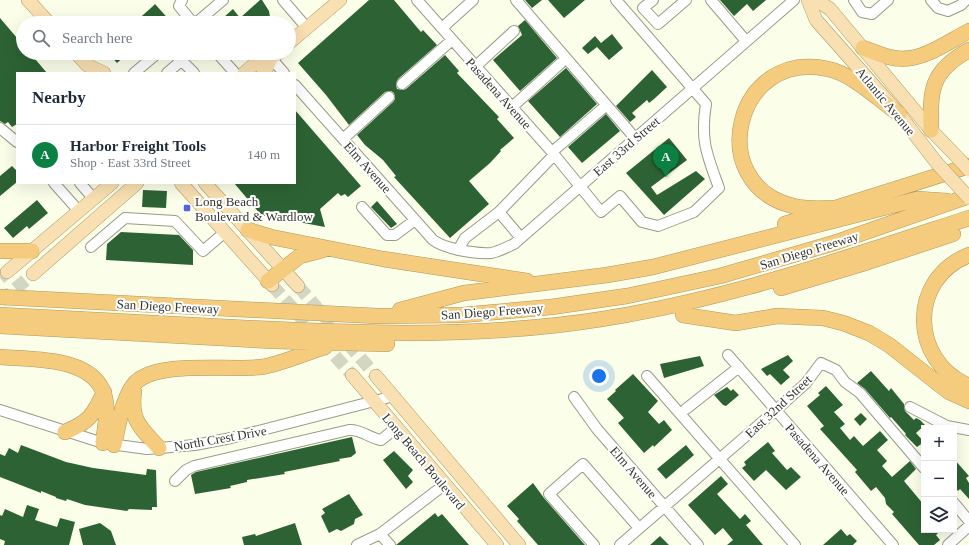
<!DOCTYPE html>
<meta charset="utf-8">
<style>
body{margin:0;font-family:"Times New Roman",serif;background:#f6f6f7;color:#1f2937}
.controls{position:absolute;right:12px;bottom:12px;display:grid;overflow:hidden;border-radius:0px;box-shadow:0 4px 16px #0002}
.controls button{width:36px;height:36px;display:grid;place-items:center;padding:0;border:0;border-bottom:1px solid #e0e1e3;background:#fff;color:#1f2937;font:20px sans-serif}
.you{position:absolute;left:599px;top:376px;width:14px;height:14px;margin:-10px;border:3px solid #fff;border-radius:50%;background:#1a73e8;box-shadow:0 0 0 6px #1a73e833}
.badge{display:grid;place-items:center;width:26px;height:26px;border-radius:50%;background:#0b8043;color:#fff;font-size:13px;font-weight:700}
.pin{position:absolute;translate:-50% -33px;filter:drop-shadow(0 1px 2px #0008)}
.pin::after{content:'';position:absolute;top:21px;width:14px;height:12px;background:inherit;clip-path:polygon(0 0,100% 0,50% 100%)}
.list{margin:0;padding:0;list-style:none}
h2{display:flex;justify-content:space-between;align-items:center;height:52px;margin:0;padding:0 16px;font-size:17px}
h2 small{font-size:13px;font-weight:400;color:#747a83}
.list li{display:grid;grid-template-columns:26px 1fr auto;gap:12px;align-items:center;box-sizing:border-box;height:60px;padding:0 16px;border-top:1px solid #e0e1e3}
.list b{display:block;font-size:15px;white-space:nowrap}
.list p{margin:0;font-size:13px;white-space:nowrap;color:#747a83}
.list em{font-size:13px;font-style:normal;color:#747a83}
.icon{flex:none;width:22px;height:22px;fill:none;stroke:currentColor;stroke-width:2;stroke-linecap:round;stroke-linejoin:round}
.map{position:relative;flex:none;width:969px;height:545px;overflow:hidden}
.search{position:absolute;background:#fff;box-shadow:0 4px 16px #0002;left:16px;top:16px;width:280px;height:44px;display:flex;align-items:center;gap:10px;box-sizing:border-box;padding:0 14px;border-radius:22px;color:#747a83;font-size:15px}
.panel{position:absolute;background:#fff;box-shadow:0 4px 16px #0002;left:16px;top:72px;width:280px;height:112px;border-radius:0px}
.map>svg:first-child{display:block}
.building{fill:#2d6334}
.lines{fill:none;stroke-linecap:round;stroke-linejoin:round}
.major-tunnel{stroke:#d3d6c3;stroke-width:13;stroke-dasharray:13 6;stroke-linecap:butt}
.minor-casing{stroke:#989b88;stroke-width:12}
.major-casing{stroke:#b19762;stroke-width:14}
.highway-casing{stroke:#b19762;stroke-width:16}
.minor{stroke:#fff;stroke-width:10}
.major{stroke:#f9e0b2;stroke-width:13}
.highway{stroke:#f5cc7e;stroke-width:15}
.major-bridge-casing{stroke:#b19762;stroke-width:14;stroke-linecap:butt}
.major-bridge{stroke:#f9e0b2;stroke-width:13}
.poi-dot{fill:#5464db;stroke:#fff;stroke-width:1.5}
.labels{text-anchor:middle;stroke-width:4;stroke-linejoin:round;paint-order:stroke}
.street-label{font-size:13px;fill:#34352d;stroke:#fff}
.poi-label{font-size:13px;fill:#34352d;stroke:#fff;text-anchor:start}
</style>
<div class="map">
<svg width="969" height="545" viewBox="0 0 969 545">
<rect width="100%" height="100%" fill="#fbfee9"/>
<!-- building -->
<path class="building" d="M260 0H262L269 11 271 23H227L223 18 233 9 240 18Z
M369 0H394L421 32 423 30 437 45 398 79 396 85 397 89 403 90 406 89 445 55 459 71 457 73 499 117 497 119 514 138 500 150 501 151 490 163 469 181 489 204 450 238 394 177 396 176 383 160 365 145 357 135 393 102 395 99 394 93 391 91 385 92 349 125 326 95 298 63Z
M525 0H542L532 8Z
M548 0H585L564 18Z
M720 0H766L753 11 747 4 734 16Z
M155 4 172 23H134L152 7Z
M0 18 23 45V53H30L47 73H17V124L12 127 8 122 5 124 0 121Z
M525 20 557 58 520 91 493 60 522 35 518 26Z
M612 34 623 48 609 60 597 47 588 54 582 48 595 36 601 43Z
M108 53H128L117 63Z
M566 68 597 104 560 137 528 101Z
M652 70 667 87 654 99 649 103 647 100 632 113 636 117 630 122 616 106Z
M295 110 361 186 348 197 345 194 341 196 338 193 320 209 325 227 261 215 234 183H295Z
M606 114 620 131 582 163 568 147Z
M669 138 687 160 651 187 657 195 696 171 705 179 664 215 626 173Z
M12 166 17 171V182L0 196V176Z
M143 190 167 191 166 208 142 207Z
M37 200 48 213 29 229 27 226 13 238 4 228Z
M377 201 397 224 391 228 371 207Z
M121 232 179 235 193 250V265L106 260 107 244Z
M788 355 793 361 783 370 790 377 781 385 770 374 767 376 761 369Z
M700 356 704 366 664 378 660 364Z
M871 371 889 391 891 388 904 404 905 411 914 420 916 418 920 420 925 425 916 433 924 442 917 447 905 435 906 434 891 417 890 418 865 389 857 383Z
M633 374 658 401 648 412 659 424 664 420 672 430 654 447 653 445 644 453 618 423 624 418 607 399 616 391 615 390Z
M826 386 843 405 834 412 845 424 840 428 850 440 854 436 863 446 880 431 888 440 877 450 887 461 882 466 892 477 910 461 916 469 904 481 924 505V530H941L936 535 940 540 934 545H919L892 514 894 512 886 504 885 498 876 487 871 491 855 472 857 470 820 429 824 426 807 406 820 395 818 393Z
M727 387 731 391 733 389 739 395 726 406 723 405 714 395Z
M861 413 867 419 860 426 854 419Z
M352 437 356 453 351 457 339 459 340 461 284 472 285 474 247 480V482L230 486 231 488 195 494 191 475 196 472Z
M768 442 775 451 772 453 787 470 791 467 801 477 786 490 766 470 754 481 742 468 746 465 744 462Z
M21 445 66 462 93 468 146 475 147 469 156 470 157 507H152V510L129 509 127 511 85 505 67 499 66 501 56 498V497L41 491V493L0 477V454L5 456 9 448 18 453Z
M686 445 694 455 666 479 657 469Z
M394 451 413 470 408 476 413 482 406 489 383 460Z
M954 459 969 476 966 478 969 483V499L960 489 958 491 954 486Z
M721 476 728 484 717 494 740 519 745 514 751 521 746 525 763 545H727L733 540 723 528 715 535 688 505Z
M533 483 544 498 585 545H538L517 521 519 519 507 506Z
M349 494 363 515 355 519 354 524 341 531 337 529 329 533 321 516 325 513 322 509Z
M27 505 39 509 35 520 57 527 60 518 75 522 69 545H4L5 541 0 539V515L2 516 5 509 23 517Z
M435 513 438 517 442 514 469 545H396Z
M100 523 111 531 116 545H83L79 529Z
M295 523 302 545H244L242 537 255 534 256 536Z
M841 529 847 536 850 534 857 541 853 545H823Z
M660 536 669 545H650Z"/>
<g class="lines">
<!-- major-tunnel -->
<path class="major-tunnel" d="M0 278 7 272
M272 285 352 375
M298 286 376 376
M1 301 33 274"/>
<!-- minor casing -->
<g class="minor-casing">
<path id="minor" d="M182 0 179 6 193 23
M283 0 307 28
M417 0 552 152 601 212 620 196 642 222 658 226 694 212 719 188C707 155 700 140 706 104L616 0
M516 0 635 138
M653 0 643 8 658 24 686 0
M711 0 746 41
M854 0 862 12 872 14 888 0
M931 0 938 8 948 11 961 5 966 0
M196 23 223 0
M442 28 473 0
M174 53 194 73
M217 53 235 73
M271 58 284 73
M476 66 514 31
M134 73 158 53
M167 73 182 60
M402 84 452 40
M295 85 433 240C445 249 475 254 491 253 498 252 507 247 514 244L794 0
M512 107 561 63
M0 128 17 142
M343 139 389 97
M552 152 602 109
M54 183 78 210
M80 183 93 198
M362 207 387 235H395L415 220
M521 238 499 212 554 155
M91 247 125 218 175 221 203 251 225 232
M458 250 465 238 499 212
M728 355 893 545
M647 376 795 545
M574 397 597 429 698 545
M910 407 947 426 969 430
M686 409 739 367
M0 410 103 443 147 449 195 445 231 438 394 396
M175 481 186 470 194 466 349 430C361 429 369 438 381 440L396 428
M954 503 969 521
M380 534 390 545
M357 545 380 534 444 485
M594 545 549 494 583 464 639 528
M620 545 776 410 806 383 821 363 836 370 845 382 860 393 924 468
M948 545 969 526"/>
</g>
<!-- major casing -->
<g class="major-casing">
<path id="major" d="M28 0 49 23
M808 0 816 20 899 114 936 162
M816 0 830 9 931 130 958 158
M289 43 340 0
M76 53 87 65 104 73
M244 73 257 62 271 58 278 53
M263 73 266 70 271 58
M181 183 272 285
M205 183 298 286
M7 272 112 183
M33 274 137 183
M352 375 497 545
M376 376 519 545"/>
</g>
<!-- highway casing -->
<g class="highway-casing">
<path id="highway" d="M863 48C872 51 880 55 889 57 918 65 944 44 969 31
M931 130C930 89 931 71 969 50
M838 208C824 208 807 210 793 206 703 184 735 48 828 69 853 74 879 100 899 114
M785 224 969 166
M248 230 271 237 383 259 527 281
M0 251H32
M969 255C908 279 910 361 969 386
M268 281 300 256 323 250
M781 288 868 262 953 234
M0 297 377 316 462 315 551 307 627 296 720 276 834 243 969 196
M400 310 464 293 607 275 653 267 918 199 947 201
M0 315C82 319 165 324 247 328 351 333 454 337 558 325 700 309 834 262 969 218
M683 315 736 323 777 316 823 318 843 323 869 333 889 345 949 392 969 401
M0 326 274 341 387 344
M0 357C31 360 92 356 104 394 109 410 105 427 103 443
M134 392C130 421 141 428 159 448
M65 432C89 422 93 416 104 392
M114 445C118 427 123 395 136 382 161 360 229 371 261 367 278 365 308 352 325 347"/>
</g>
<!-- minor -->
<use href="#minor" class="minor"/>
<!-- major -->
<use href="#major" class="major"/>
<!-- highway -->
<use href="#highway" class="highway"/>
<!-- major-bridge casing -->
<g class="major-bridge-casing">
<path id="major-bridge" d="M958 158 969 170
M936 162 969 198"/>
</g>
<!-- major-bridge -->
<use href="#major-bridge" class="major-bridge"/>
</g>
<!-- markers -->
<rect class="poi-dot" x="183" y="204" width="8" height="8" rx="2"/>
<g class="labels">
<!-- street labels -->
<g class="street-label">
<text transform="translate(499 93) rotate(48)" y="5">Pasadena Avenue</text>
<text transform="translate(886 101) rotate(50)" y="5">Atlantic Avenue</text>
<text transform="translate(626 146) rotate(-41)" y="5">East 33rd Street</text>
<text transform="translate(368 167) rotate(48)" y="5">Elm Avenue</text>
<text transform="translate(809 250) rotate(-17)" y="5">San Diego Freeway</text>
<text transform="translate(168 306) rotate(3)" y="5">San Diego Freeway</text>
<text transform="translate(492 311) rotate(-4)" y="5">San Diego Freeway</text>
<text transform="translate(778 406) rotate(-43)" y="5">East 32nd Street</text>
<text transform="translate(220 438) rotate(-10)" y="5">North Crest Drive</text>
<text transform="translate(818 459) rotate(49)" y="5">Pasadena Avenue</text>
<text transform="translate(424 461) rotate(50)" y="5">Long Beach Boulevard</text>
<text transform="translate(634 472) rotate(49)" y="5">Elm Avenue</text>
</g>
<!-- poi labels -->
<g class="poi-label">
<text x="195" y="206">Long Beach<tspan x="195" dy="15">Boulevard &amp; Wardlow</tspan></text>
</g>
</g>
</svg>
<div class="controls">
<button>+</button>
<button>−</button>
<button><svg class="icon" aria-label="layers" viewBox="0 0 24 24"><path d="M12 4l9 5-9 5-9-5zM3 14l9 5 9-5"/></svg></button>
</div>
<div class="you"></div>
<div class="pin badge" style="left:666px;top:177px">A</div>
<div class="search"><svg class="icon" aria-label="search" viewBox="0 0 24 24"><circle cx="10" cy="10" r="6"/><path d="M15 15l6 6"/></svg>Search here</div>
<section class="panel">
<h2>Nearby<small></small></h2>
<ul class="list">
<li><span class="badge">A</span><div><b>Harbor Freight Tools</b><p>Shop · East 33rd Street</p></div><em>140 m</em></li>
</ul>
</section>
</div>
